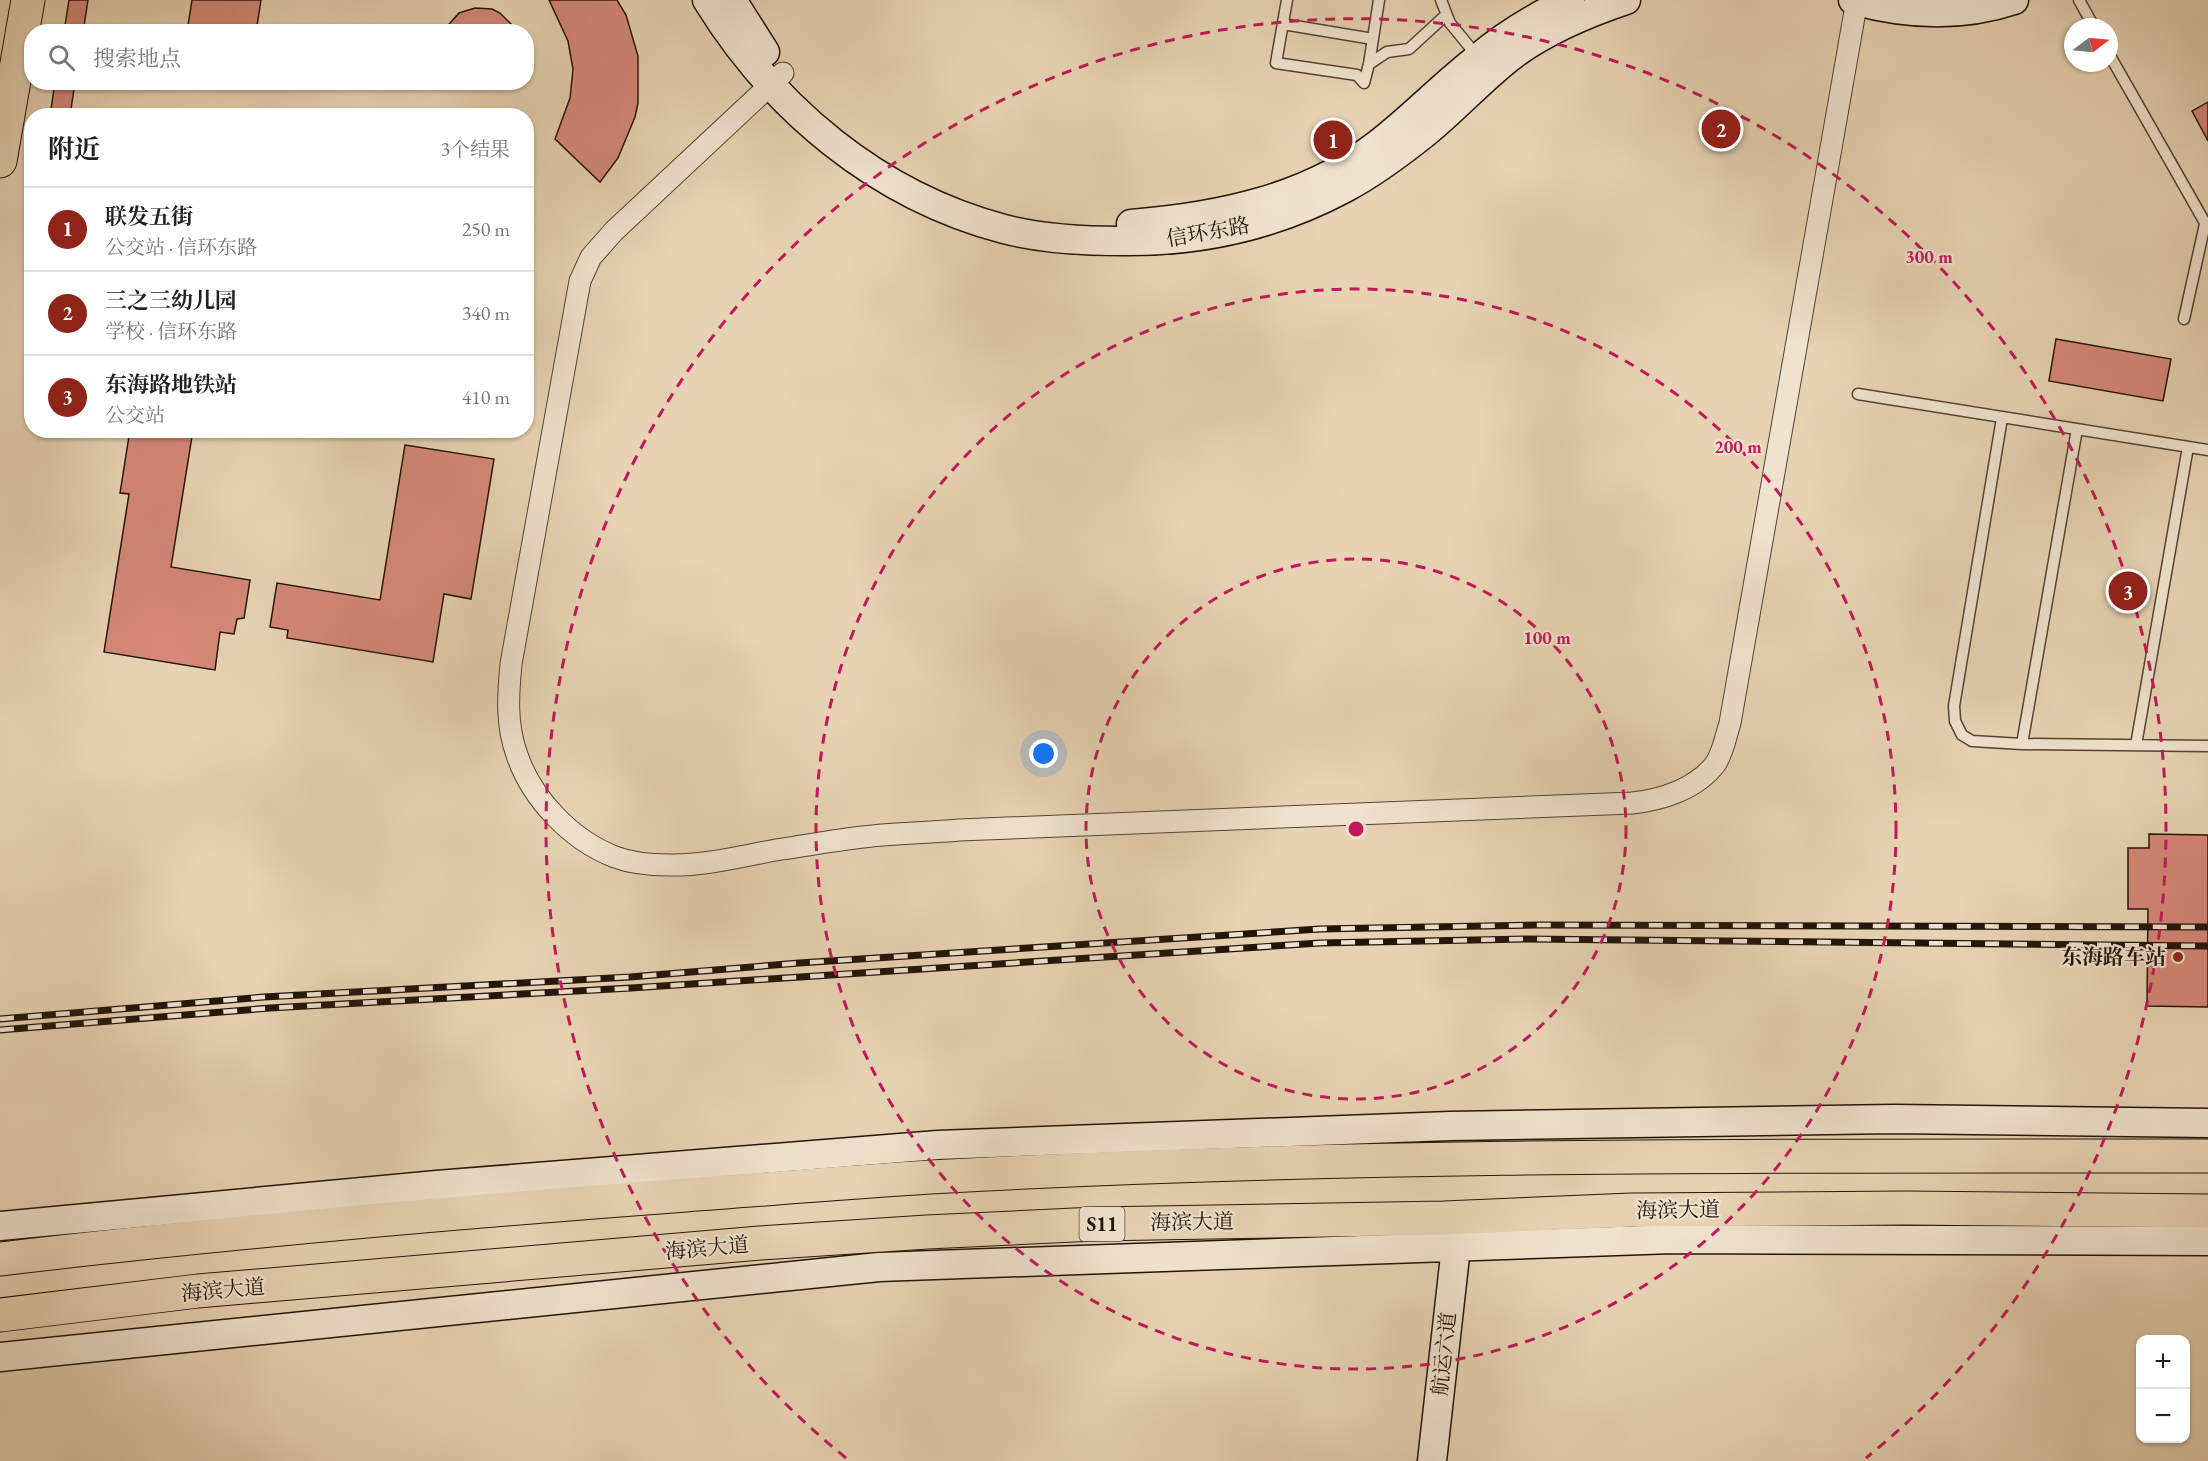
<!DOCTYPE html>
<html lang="zh">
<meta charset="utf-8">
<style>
body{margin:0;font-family:"EB Garamond","Noto Serif SC",serif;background:#f2f2f2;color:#222}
.controls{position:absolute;right:18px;bottom:18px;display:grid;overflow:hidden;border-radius:12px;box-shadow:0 2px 4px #0004}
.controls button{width:54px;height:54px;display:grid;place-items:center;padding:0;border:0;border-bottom:2px solid #e0e0e0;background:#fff;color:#222;font:30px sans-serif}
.compass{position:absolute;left:2064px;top:18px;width:54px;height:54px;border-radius:50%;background:#fff;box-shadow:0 2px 4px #0004;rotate:74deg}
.you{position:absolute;left:1044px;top:754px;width:21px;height:21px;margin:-15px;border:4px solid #fff;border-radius:50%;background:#1a73e8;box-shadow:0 0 0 9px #1a73e833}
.badge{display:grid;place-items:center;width:39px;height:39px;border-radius:50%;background:#8f2418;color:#fff;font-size:20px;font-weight:700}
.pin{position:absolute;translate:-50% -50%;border:3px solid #fff;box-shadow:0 2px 6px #0006}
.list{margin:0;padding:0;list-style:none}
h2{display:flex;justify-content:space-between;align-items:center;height:78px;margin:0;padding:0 24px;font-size:26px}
h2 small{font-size:20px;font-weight:400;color:#767676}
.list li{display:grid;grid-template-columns:39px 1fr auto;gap:18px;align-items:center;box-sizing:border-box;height:84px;padding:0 24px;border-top:2px solid #e0e0e0}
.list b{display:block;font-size:22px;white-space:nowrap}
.list p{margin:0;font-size:20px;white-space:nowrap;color:#767676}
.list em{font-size:20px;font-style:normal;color:#767676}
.icon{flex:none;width:33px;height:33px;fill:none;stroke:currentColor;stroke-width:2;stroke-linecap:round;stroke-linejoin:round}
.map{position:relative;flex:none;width:2208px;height:1461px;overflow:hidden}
.search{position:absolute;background:#fff;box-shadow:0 2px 4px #0004;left:24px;top:24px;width:510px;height:66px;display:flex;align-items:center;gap:15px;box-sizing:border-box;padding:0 21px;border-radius:24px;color:#767676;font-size:22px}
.panel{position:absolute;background:#fff;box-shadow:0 2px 4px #0004;left:24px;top:108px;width:510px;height:330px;border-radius:24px}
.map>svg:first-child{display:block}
.building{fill:#d68879;stroke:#23130b;stroke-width:1.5}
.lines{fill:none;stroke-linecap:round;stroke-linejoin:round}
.lane-casing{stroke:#544335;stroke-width:13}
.street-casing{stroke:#544335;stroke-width:23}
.secondary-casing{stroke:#23130b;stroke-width:31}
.primary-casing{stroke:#23130b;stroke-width:35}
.highway-casing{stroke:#23130b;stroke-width:35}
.lane{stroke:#efe2ce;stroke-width:10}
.street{stroke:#efe2ce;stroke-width:21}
.secondary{stroke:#efe2ce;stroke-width:28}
.primary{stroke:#e7d3b3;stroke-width:33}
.highway{stroke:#e7d3b3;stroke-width:33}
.rail-casing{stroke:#23130b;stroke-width:7}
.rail{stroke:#efe2ce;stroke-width:4.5;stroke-dasharray:14;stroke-linecap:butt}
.ring{fill:none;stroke:#c2185b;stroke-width:3;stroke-dasharray:10 8}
.poi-dot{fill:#8f2418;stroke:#efe2ce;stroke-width:2}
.labels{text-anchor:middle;stroke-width:4.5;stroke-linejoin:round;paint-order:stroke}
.shield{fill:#efe2ce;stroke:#605146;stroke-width:1.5}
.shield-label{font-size:20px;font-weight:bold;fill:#23130b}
.street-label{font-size:21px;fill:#23130b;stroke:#efe2ce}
.poi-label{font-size:21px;font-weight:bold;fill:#23130b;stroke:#efe2ce;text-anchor:end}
.centre{fill:#c2185b;stroke:#efe2ce;stroke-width:3}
.ring-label{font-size:18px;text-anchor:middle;font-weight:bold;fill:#c2185b;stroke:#efe2ce;stroke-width:4.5;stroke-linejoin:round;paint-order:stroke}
</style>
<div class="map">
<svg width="2208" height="1461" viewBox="0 0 2208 1461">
<rect width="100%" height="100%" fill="#e7d3b3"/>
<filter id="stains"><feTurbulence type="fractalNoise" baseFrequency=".00333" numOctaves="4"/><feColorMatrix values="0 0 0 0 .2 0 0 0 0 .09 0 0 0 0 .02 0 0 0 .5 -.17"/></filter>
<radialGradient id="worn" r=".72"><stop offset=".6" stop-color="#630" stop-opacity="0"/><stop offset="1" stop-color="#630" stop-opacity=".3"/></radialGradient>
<!-- building -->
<path class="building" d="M69 0H88L83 32H64Z
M192 0H261L256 32H187Z
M549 0H617L626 15 638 56V103L635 117 618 158 600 182 555 139 570 98 573 69 568 41Z
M475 8 492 9 500 13 519 32H442L459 13Z
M55 82H75L70 116H50Z
M2208 102V141L2192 111Z
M2056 339 2171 359 2163 401 2049 381Z
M130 430H193L171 567 250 580 244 618 237 619 234 634 220 632 215 670 104 652 129 494 120 493Z
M405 445 494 459 471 599 444 594 433 662 287 638 288 630 270 627 277 583 380 600Z
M2149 834 2208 835V1007L2147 1006 2148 909H2128V848H2149Z"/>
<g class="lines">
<!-- lane casing -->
<g class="lane-casing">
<path id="lane" d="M1287 0 1276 63 1357 75 1364 83 1369 64 1379 0
M1441 0 1450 23 1477 56
M2079 0 2094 27
M1283 24 1373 39
M2109 54 2208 228
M1369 64 1387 52 1409 49 1446 15
M2184 319 2205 224
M1858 394 2208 450
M2002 418 1954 706 1955 721 1962 735 1972 741 2022 744 2208 746
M2022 744 2077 429
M2136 745 2188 447"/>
</g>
<!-- street casing -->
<g class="street-casing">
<path id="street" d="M783 73 614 231 591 257 580 281 511 664C508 695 506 725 517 755 532 799 571 840 615 857 631 863 652 865 669 865 706 866 745 855 782 849 809 845 836 840 863 837 895 833 927 833 959 830L1632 803C1661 800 1697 789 1716 763 1723 752 1726 736 1730 723L1857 0"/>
</g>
<!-- secondary casing -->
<g class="secondary-casing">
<path id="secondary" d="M707 0C774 109 878 196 1004 229 1042 239 1082 241 1122 241 1199 242 1276 225 1345 188 1373 173 1400 153 1425 133 1456 108 1482 78 1514 54 1547 30 1587 13 1626 0
M732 0 765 52
M1853 0C1907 15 1960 18 2014 0
M1131 224C1218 217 1307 199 1378 144 1413 117 1443 85 1478 58 1506 34 1537 16 1570 0
M0 1226 437 1185 938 1145 1450 1126 1894 1119 2208 1123
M0 1357 879 1267 1673 1239 2208 1241
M1432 1461 1456 1247"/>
</g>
<!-- primary casing -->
<g class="primary-casing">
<path id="primary" d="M0 161 28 0"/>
</g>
<!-- highway casing -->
<g class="highway-casing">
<path id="highway" d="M0 1259C228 1232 457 1212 686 1195 767 1189 849 1182 930 1177 1356 1153 1782 1156 2208 1156
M0 1315 198 1291 760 1243 927 1232 1095 1224 1444 1218 1632 1210 1906 1208 2208 1211"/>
</g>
<!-- lane -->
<use href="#lane" class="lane"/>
<!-- street -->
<use href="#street" class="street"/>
<!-- secondary -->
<use href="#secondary" class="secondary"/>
<!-- primary -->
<use href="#primary" class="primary"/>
<!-- highway -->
<use href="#highway" class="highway"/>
<!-- rail casing -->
<g class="rail-casing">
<path id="rail" d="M0 1019 264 997 630 977 799 963 1320 929 1538 925 2208 927
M0 1030 270 1008 631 988 1320 943 1526 939 2208 946"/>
</g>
<!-- rail -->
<use href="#rail" class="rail"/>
</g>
<!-- distance rings -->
<g class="ring">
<circle cx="1356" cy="829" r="270"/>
<circle cx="1356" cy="829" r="540"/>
<path d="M846 1458A810 810 0 1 1 1866 1458"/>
</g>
<!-- markers -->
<circle class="poi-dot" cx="2178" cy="957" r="6"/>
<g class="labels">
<!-- shield labels -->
<rect class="shield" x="1079.5" y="1207" width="45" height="34" rx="4.5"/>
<g class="shield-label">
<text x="1102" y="1231">S11</text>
</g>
<!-- street labels -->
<g class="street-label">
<text transform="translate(1208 232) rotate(-10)" y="7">信环东路</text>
<text transform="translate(1678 1210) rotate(-1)" y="7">海滨大道</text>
<text transform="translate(1192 1222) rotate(-1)" y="7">海滨大道</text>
<text transform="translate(707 1248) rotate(-5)" y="7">海滨大道</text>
<text transform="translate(223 1290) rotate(-5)" y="7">海滨大道</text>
<text transform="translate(1444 1354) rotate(-84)" y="7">航运六道</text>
</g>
<!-- poi labels -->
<g class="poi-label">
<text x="2166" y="964">东海路车站</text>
</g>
</g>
<circle cx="1356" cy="829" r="9" class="centre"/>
<g class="ring-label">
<text x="1929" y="263">300 m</text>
<text x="1738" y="453">200 m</text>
<text x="1547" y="644">100 m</text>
</g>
<rect width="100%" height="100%" filter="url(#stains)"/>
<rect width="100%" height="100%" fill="url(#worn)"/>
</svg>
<div class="controls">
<button>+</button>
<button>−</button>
</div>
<svg class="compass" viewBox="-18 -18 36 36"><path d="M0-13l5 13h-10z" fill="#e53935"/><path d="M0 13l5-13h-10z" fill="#767676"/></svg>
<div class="you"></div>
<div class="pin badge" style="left:1333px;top:140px">1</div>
<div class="pin badge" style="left:1721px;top:129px">2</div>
<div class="pin badge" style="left:2128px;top:591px">3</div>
<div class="search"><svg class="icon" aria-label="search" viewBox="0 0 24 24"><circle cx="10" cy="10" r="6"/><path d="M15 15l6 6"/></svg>搜索地点</div>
<section class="panel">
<h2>附近<small>3个结果</small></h2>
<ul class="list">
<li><span class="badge">1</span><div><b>联发五街</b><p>公交站 · 信环东路</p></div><em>250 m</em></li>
<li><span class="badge">2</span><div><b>三之三幼儿园</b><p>学校 · 信环东路</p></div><em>340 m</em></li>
<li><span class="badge">3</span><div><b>东海路地铁站</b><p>公交站</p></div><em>410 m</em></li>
</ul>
</section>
</div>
